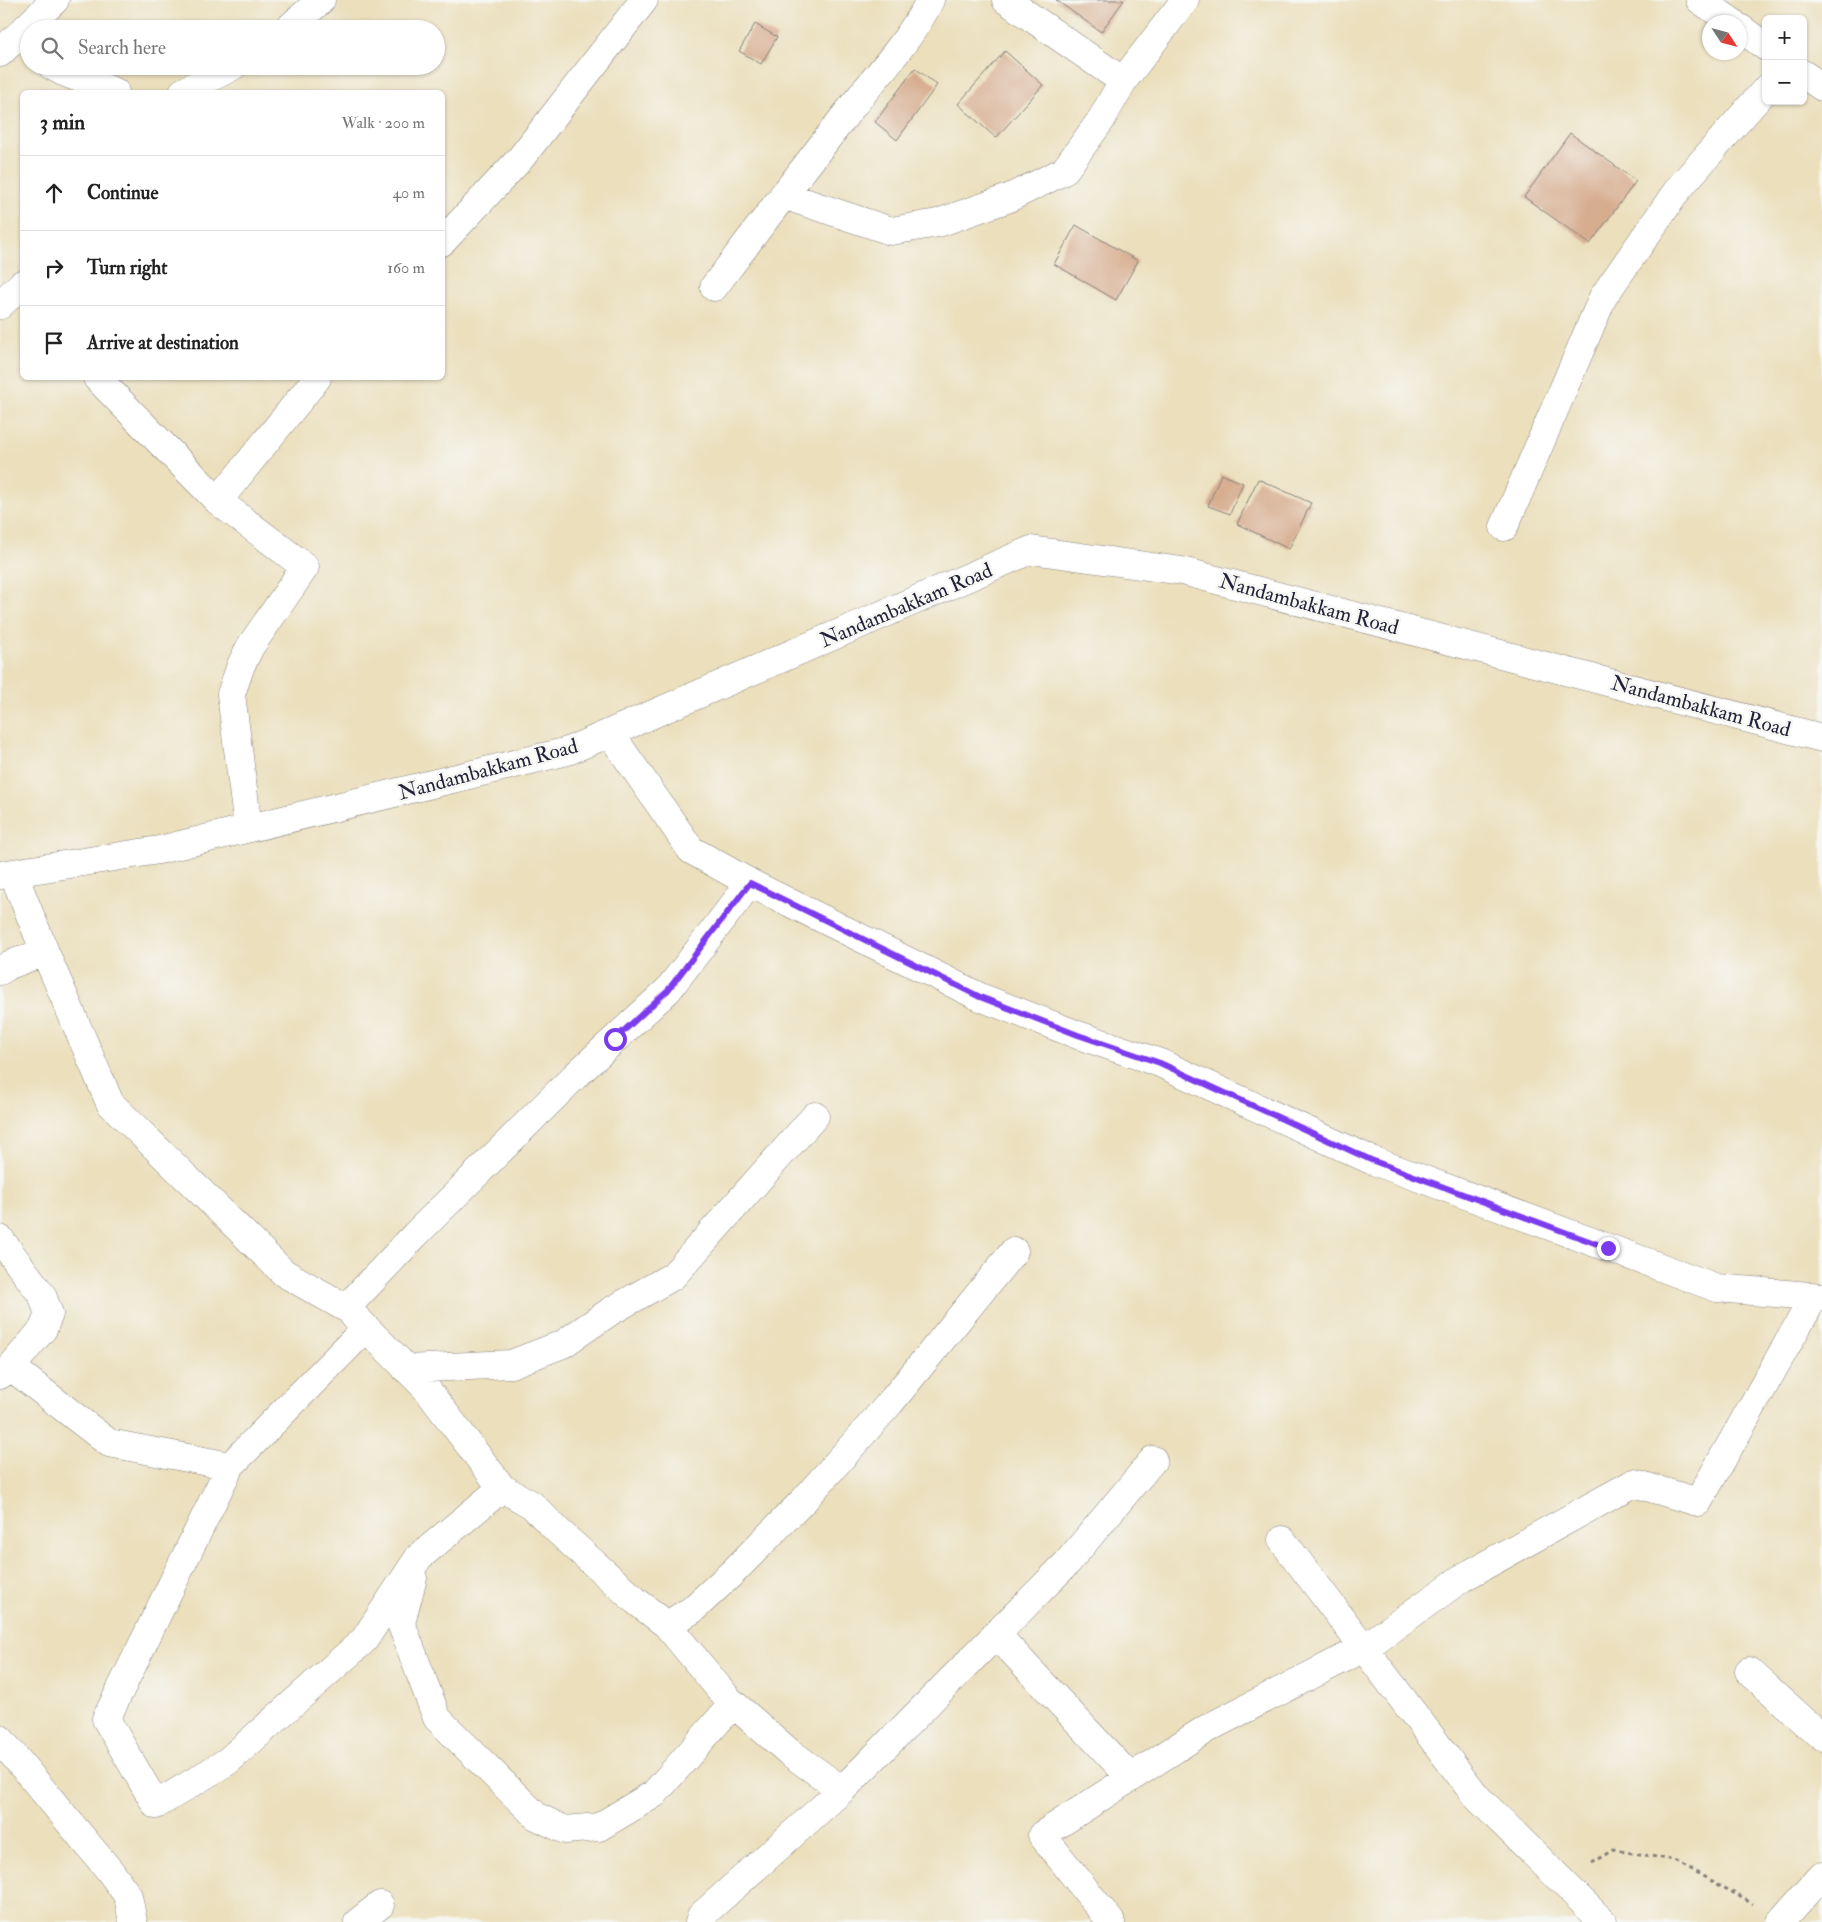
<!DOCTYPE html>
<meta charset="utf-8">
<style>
body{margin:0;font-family:"IM FELL Double Pica",serif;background:#f2f2f2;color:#222}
.controls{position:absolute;right:15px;top:15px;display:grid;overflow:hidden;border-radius:8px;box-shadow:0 1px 4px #0004}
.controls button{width:45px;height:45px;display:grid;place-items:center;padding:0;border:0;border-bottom:1px solid #e0e0e0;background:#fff;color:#222;font:25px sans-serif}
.compass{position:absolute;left:1702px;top:15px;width:45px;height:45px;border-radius:50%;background:#fff;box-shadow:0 1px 4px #0004;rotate:126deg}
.stop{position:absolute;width:15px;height:15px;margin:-11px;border:4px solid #7c3aed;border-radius:50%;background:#fff}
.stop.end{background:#7c3aed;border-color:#fff;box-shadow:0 1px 5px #0008}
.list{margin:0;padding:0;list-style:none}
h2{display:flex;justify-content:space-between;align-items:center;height:65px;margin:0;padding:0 20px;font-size:21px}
h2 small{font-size:16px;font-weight:400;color:#767676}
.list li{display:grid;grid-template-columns:32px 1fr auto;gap:15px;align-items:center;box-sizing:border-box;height:75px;padding:0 20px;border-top:1px solid #e0e0e0}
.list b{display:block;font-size:19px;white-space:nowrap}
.list em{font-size:16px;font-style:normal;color:#767676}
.icon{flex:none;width:28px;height:28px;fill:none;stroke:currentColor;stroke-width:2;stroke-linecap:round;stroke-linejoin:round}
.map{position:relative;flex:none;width:1822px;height:1922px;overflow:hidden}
.search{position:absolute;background:#fff;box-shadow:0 1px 4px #0004;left:20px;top:20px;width:425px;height:55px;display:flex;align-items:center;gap:12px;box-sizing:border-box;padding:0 18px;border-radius:28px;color:#767676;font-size:19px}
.panel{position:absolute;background:#fff;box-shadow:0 1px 4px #0004;left:20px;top:90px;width:425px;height:290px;border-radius:8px}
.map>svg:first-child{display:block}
.building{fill:#d7ad90}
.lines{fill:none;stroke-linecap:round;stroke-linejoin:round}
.minor-casing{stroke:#86807c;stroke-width:29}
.path{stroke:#86807c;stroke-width:3;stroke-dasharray:4 4;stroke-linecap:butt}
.minor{stroke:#fff;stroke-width:28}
.route{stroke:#7c3aed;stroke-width:6}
.labels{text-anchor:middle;stroke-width:5;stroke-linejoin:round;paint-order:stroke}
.street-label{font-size:21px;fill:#22223b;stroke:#f6f6f2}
</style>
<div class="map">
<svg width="1822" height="1922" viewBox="0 0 1822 1922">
<rect width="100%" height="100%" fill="#f6f6f2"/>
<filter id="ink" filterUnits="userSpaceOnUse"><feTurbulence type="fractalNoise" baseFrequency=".02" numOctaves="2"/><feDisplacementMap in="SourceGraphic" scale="10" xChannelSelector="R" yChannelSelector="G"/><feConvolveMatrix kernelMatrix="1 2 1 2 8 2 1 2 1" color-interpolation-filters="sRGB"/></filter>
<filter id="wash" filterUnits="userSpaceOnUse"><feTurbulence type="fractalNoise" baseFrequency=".0096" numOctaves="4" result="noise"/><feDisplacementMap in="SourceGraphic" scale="20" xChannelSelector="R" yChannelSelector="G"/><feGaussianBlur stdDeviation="1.12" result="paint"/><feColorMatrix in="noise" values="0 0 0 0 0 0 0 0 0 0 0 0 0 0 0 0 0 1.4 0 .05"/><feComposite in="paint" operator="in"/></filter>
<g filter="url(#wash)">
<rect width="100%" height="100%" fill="#ebdfbc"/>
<g id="blocks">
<!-- building -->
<path class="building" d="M1056 0H1124L1101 32Z
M755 24 777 37 761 64 739 51Z
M1005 51 1043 85 996 138 958 104Z
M915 68 937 85 897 140 875 122Z
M1570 133 1636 181 1590 244 1524 197Z
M1076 225 1138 261 1116 300 1054 264Z
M1221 474 1243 483 1230 514 1208 506Z
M1258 479 1311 503 1289 549 1237 524Z"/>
</g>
</g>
<g filter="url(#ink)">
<use href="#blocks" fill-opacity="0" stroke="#86807c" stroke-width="1"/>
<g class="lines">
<!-- minor casing -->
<g class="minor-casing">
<path id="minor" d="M1006 0 1123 81
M1700 0 1732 22
M1740 28 1766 47
M288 29 321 0
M0 53 55 0
M52 66 63 72 115 92
M1803 74 1822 87
M183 92 233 66
M783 195 891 231 938 223 1009 198 1064 171 1101 120 1123 81 1185 0
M442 242 520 159 644 0
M714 287C759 227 805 167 851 108 878 74 911 39 930 0
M0 305 22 284
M97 378 218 501 305 567 250 647 241 665 231 694 248 828
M218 501 317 378
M1504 527 1603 297 1679 188 1766 89
M610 733 691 850 750 883 980 997 1078 1035 1160 1063 1371 1160 1717 1288 1822 1297
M0 875 159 850 568 751 1031 550 1182 571 1822 738
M45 952 110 1103 284 1273 346 1308 415 1235 575 1076 668 990 750 883
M0 971 9 965 45 952 13 873
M0 1239 42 1295 49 1314 43 1329 11 1367
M354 1316 425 1387 502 1488 532 1505 559 1532 636 1601 667 1625 692 1610 733 1572 804 1500 890 1403 1014 1251
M366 1328 230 1466 106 1719 156 1805 228 1761 364 1640 419 1557 502 1488
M406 1369 511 1364 563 1344 611 1311 673 1276 815 1116
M0 1375 11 1367 109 1443 230 1466
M1282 1540 1476 1796 1603 1922
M413 1578 401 1623 437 1718 536 1816 565 1830 599 1827 654 1794 733 1704
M667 1625 728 1699 789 1752 842 1790
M996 1634 1131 1778
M1749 1671 1822 1737
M0 1739 110 1871 128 1896 133 1922
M358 1922 380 1905
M699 1922 701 1916 842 1790 1067 1563 1153 1460
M1111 1922 1042 1835 1206 1729 1364 1648 1462 1578 1634 1483 1698 1502 1814 1297
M1781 1922 1822 1876"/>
</g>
<!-- path -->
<path class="path" d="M1592 1863 1614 1850 1675 1860 1753 1904"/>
<!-- minor -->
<use href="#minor" class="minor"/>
</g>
</g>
<g class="lines" filter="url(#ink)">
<!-- route -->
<path class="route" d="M615 1039 668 990 750 883 980 997 1078 1035 1160 1063 1371 1160 1608 1248"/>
</g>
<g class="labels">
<!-- street labels -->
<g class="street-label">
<text transform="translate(1309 604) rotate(15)" y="7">Nandambakkam Road</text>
<text transform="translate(906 605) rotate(-23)" y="7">Nandambakkam Road</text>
<text transform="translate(1701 706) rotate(15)" y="7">Nandambakkam Road</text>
<text transform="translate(488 769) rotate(-15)" y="7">Nandambakkam Road</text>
</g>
</g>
</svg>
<div class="controls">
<button>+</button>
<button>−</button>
</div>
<svg class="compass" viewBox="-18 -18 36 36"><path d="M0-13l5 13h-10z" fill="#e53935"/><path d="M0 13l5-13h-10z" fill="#767676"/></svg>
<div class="stop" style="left:615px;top:1039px"></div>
<div class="stop end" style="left:1608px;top:1248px"></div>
<div class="search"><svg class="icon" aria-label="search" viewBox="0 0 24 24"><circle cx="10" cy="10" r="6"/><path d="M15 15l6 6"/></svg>Search here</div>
<section class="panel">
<h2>3 min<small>Walk · 200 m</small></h2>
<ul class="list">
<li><svg class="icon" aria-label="ahead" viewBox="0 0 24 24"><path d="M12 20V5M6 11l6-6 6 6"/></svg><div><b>Continue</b></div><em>40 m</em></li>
<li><svg class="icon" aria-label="right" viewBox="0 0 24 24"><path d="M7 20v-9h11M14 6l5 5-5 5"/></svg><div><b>Turn right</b></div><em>160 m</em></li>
<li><svg class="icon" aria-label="arrive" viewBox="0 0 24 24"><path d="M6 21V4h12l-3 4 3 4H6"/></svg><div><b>Arrive at destination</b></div></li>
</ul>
</section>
</div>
